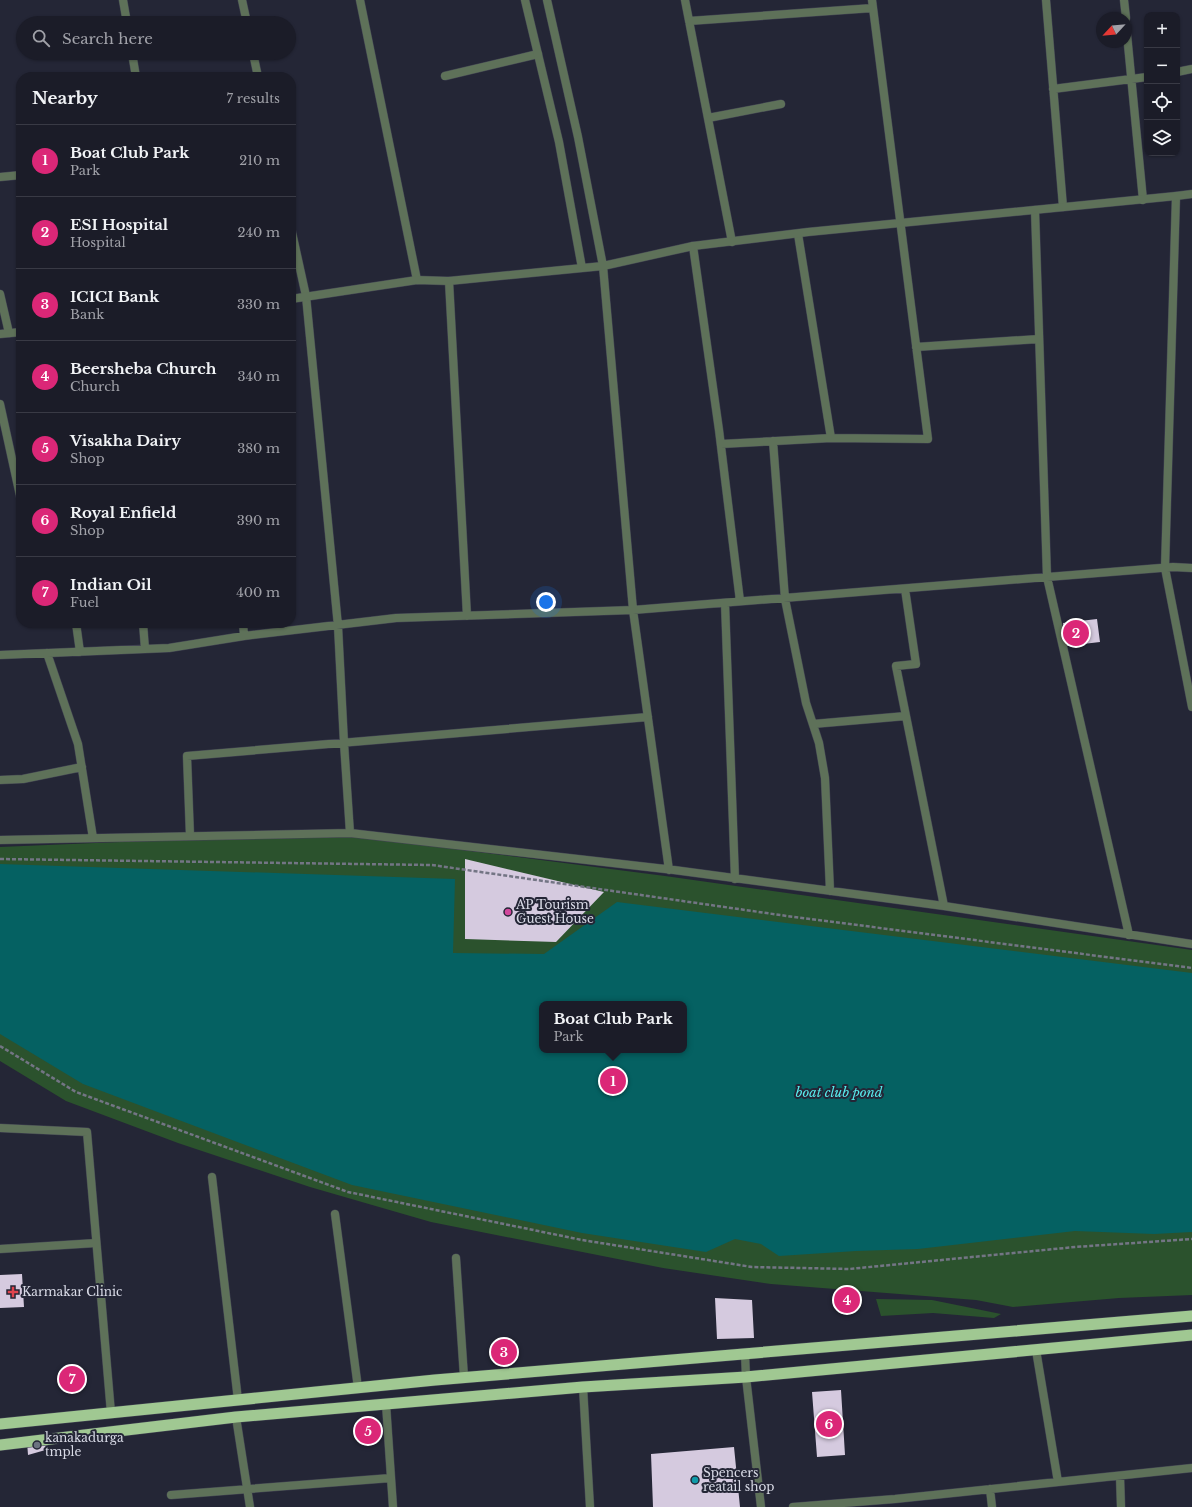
<!DOCTYPE html>
<meta charset="utf-8">
<style>
body{margin:0;font-family:"Libre Baskerville",serif;background:#282934;color:#f1f3f6}
.controls{position:absolute;right:12px;top:12px;display:grid;overflow:hidden;border-radius:8px;box-shadow:0 1px 3px #0004}
.controls button{width:36px;height:36px;display:grid;place-items:center;padding:0;border:0;border-bottom:1px solid #393a45;background:#1b1c28;color:#f1f3f6;font:20px sans-serif}
.compass{position:absolute;left:1096px;top:12px;width:36px;height:36px;border-radius:50%;background:#1b1c28;box-shadow:0 1px 3px #0004;rotate:244deg}
.you{position:absolute;left:546px;top:602px;width:14px;height:14px;margin:-10px;border:3px solid #fff;border-radius:50%;background:#1a73e8;box-shadow:0 0 0 6px #1a73e833}
.badge{display:grid;place-items:center;width:26px;height:26px;border-radius:50%;background:#db2777;color:#fff;font-size:13px;font-weight:700}
.pin{position:absolute;translate:-50% -50%;border:2px solid #fff;box-shadow:0 1px 4px #0006}
.popup{position:absolute;left:539px;top:1001px;width:148px;height:52px;box-sizing:border-box;display:grid;place-content:center;border-radius:8px;background:#1b1c28;filter:drop-shadow(0 1px 3px #0005);font-size:13px;white-space:nowrap;color:#a0a1a8}
.popup b{font-size:15px;color:#f1f3f6}
.popup::after{content:'';position:absolute;left:50%;top:100%;margin-left:-8px;border:8px solid transparent;border-top-color:#1b1c28}
.list{margin:0;padding:0;list-style:none}
h2{display:flex;justify-content:space-between;align-items:center;height:52px;margin:0;padding:0 16px;font-size:17px}
h2 small{font-size:13px;font-weight:400;color:#a0a1a8}
.list li{display:grid;grid-template-columns:26px 1fr auto;gap:12px;align-items:center;box-sizing:border-box;height:72px;padding:0 16px;border-top:1px solid #393a45}
.list b{display:block;font-size:15px;white-space:nowrap}
.list p{margin:0;font-size:13px;white-space:nowrap;color:#a0a1a8}
.list em{font-size:13px;font-style:normal;color:#a0a1a8}
.icon{flex:none;width:22px;height:22px;fill:none;stroke:currentColor;stroke-width:2;stroke-linecap:round;stroke-linejoin:round}
.map{position:relative;flex:none;width:1192px;height:1507px;overflow:hidden}
.search{position:absolute;background:#1b1c28;box-shadow:0 1px 3px #0004;left:16px;top:16px;width:280px;height:44px;display:flex;align-items:center;gap:10px;box-sizing:border-box;padding:0 14px;border-radius:22px;color:#a0a1a8;font-size:15px}
.panel{position:absolute;background:#1b1c28;box-shadow:0 1px 3px #0004;left:16px;top:72px;width:280px;height:556px;border-radius:16px}
.map>svg:first-child{display:block}
.green{fill:#2b522d;fill-rule:evenodd}
.water{fill:#056162;fill-rule:evenodd}
.building{fill:#d5cadf}
.lines{fill:none;stroke-linecap:round;stroke-linejoin:round}
.service-casing{stroke:#414352;stroke-width:9}
.minor-casing{stroke:#414352;stroke-width:9}
.tertiary-casing{stroke:#414352;stroke-width:9}
.trunk-casing{stroke:#414352;stroke-width:12}
.path{stroke:#737584;stroke-width:2.5;stroke-dasharray:4 2;stroke-linecap:butt}
.service{stroke:#5e7159;stroke-width:8}
.minor{stroke:#5e7159;stroke-width:8}
.tertiary{stroke:#5e7159;stroke-width:8}
.trunk{stroke:#a0c892;stroke-width:11}
.hotel-dot{fill:#d1479c;stroke:#242636;stroke-width:1.5}
.health-dot{fill:#e0444e;stroke:#242636;stroke-width:1.5}
.worship-dot{fill:#6b7280;stroke:#242636;stroke-width:1.5}
.culture-dot{fill:#0f9aa8;stroke:#242636;stroke-width:1.5}
.labels{text-anchor:middle;stroke-width:4;stroke-linejoin:round;paint-order:stroke}
.poi-label{font-size:12px;fill:#d8dae6;stroke:#242636;text-anchor:start}
.water-label{font-size:13px;font-style:italic;fill:#58eced;stroke:#242636}
</style>
<div class="map">
<svg width="1192" height="1507" viewBox="0 0 1192 1507">
<rect width="100%" height="100%" fill="#242636"/>
<!-- green -->
<path class="green" d="M331 833 665 876 1192 950V1295L1119 1298 1013 1307 976 1300 771 1284 663 1268 431 1222 310 1187 178 1143 66 1101 0 1061V847ZM542 1004H684V1050H542Z
M876 1299 932 1300 1001 1314 994 1318 933 1313 881 1316Z"/>
<!-- water -->
<path class="water" d="M0 864 455 879 453 953 544 954 617 902 1192 973V1232L1154 1234 1075 1231 918 1249 856 1251 779 1256 761 1244 735 1239 706 1252 582 1233 352 1185 83 1084 0 1034ZM542 1004H684V1050H542Z"/>
<!-- building -->
<path class="building" d="M1097 619 1100 642 1066 646 1063 623Z
M465 859 604 892 556 942 465 939Z
M22 1274 24 1307 0 1308V1275Z
M715 1298 752 1300 754 1338 717 1339Z
M841 1390 845 1455 817 1457 812 1392Z
M45 1440 49 1449 28 1455 27 1442Z
M734 1447 740 1507H653L651 1454Z"/>
<g class="lines">
<!-- service casing -->
<g class="service-casing">
<path id="service" d="M456 1258 464 1377
M386 1404 393 1507
M236 1417 250 1507
M171 1495 391 1478"/>
</g>
<!-- minor casing -->
<g class="minor-casing">
<path id="minor" d="M123 0 127 23
M242 0 247 23
M360 0 417 280
M685 0 732 242
M1046 0 1063 207
M1124 0 1126 18
M689 21 873 8
M1126 24 1143 200
M132 53 136 77
M253 53 258 77
M1177 72 1192 69
M445 76 538 54
M1053 89 1147 77
M708 118 781 104
M0 177 21 175
M1176 196 1165 568 1192 707
M1035 210 1047 577 1129 935
M291 228 306 296 338 626 344 743 350 833
M798 234 831 438 928 439 872 0
M693 246 719 430 740 601
M603 266 633 610 669 870
M449 281 467 616
M0 294 9 333
M916 347 1039 339
M0 404 21 500
M773 441 785 599 806 703 819 743 825 778 830 891
M721 444 831 438
M905 589 916 664 896 666 944 906
M725 603 735 879
M76 623 80 652
M143 623 145 649
M243 623 244 636
M47 653 78 744 93 838
M0 655 169 648 244 636 396 618 633 610 1173 567 1192 568
M813 724 906 716
M0 780 23 779 82 767
M190 836 187 756 648 717
M0 840 350 833 674 870 944 906 1192 944
M0 1128 87 1132 111 1413
M212 1177 238 1400
M335 1214 358 1388
M0 1249 96 1243
M1036 1350 1058 1482
M745 1354 746 1377 761 1507
M583 1387 590 1507
M1120 1476 1121 1507
M990 1489 992 1507
M793 1507 895 1499 1192 1468"/>
</g>
<!-- tertiary casing -->
<g class="tertiary-casing">
<path id="tertiary" d="M525 0 559 142 582 268
M547 0 578 137 603 266
M291 299 417 280 449 281 603 266 693 246 808 232 1176 196 1192 194
M0 334 21 332"/>
</g>
<!-- trunk casing -->
<g class="trunk-casing">
<path id="trunk" d="M0 1424 435 1380 1192 1316
M0 1445 236 1417 583 1387 746 1377 1192 1335"/>
</g>
<!-- path -->
<path class="path" d="M0 859 432 865 787 916 1192 968
M0 1046 76 1092 348 1192 582 1240 752 1267 849 1269 1075 1247 1192 1239"/>
<!-- service -->
<use href="#service" class="service"/>
<!-- minor -->
<use href="#minor" class="minor"/>
<!-- tertiary -->
<use href="#tertiary" class="tertiary"/>
<!-- trunk -->
<use href="#trunk" class="trunk"/>
</g>
<!-- markers -->
<circle class="hotel-dot" cx="508" cy="912" r="4"/>
<path class="health-dot" d="M11 1286h4v4h4v4h-4v4h-4v-4h-4v-4h4z"/>
<circle class="worship-dot" cx="37" cy="1445" r="4"/>
<circle class="culture-dot" cx="695" cy="1480" r="4"/>
<g class="labels">
<!-- poi labels -->
<g class="poi-label">
<text x="516" y="909">AP Tourism<tspan x="516" dy="14">Guest House</tspan></text>
<text x="22" y="1296">Karmakar Clinic</text>
<text x="45" y="1442">kanakadurga<tspan x="45" dy="14">tmple</tspan></text>
<text x="703" y="1477">Spencers<tspan x="703" dy="14">reatail shop</tspan></text>
</g>
<!-- water labels -->
<g class="water-label">
<text x="839" y="1097">boat club pond</text>
</g>
</g>
</svg>
<div class="controls">
<button>+</button>
<button>−</button>
<button><svg class="icon" aria-label="locate" viewBox="0 0 24 24"><circle cx="12" cy="12" r="6"/><path d="M12 2v4M12 18v4M2 12h4M18 12h4"/></svg></button>
<button><svg class="icon" aria-label="layers" viewBox="0 0 24 24"><path d="M12 4l9 5-9 5-9-5zM3 14l9 5 9-5"/></svg></button>
</div>
<svg class="compass" viewBox="-18 -18 36 36"><path d="M0-13l5 13h-10z" fill="#e53935"/><path d="M0 13l5-13h-10z" fill="#a0a1a8"/></svg>
<div class="you"></div>
<div class="pin badge" style="left:613px;top:1081px">1</div>
<div class="popup"><b>Boat Club Park</b>Park</div>
<div class="pin badge" style="left:1076px;top:633px">2</div>
<div class="pin badge" style="left:504px;top:1352px">3</div>
<div class="pin badge" style="left:847px;top:1300px">4</div>
<div class="pin badge" style="left:368px;top:1431px">5</div>
<div class="pin badge" style="left:829px;top:1424px">6</div>
<div class="pin badge" style="left:72px;top:1379px">7</div>
<div class="search"><svg class="icon" aria-label="search" viewBox="0 0 24 24"><circle cx="10" cy="10" r="6"/><path d="M15 15l6 6"/></svg>Search here</div>
<section class="panel">
<h2>Nearby<small>7 results</small></h2>
<ul class="list">
<li><span class="badge">1</span><div><b>Boat Club Park</b><p>Park</p></div><em>210 m</em></li>
<li><span class="badge">2</span><div><b>ESI Hospital</b><p>Hospital</p></div><em>240 m</em></li>
<li><span class="badge">3</span><div><b>ICICI Bank</b><p>Bank</p></div><em>330 m</em></li>
<li><span class="badge">4</span><div><b>Beersheba Church</b><p>Church</p></div><em>340 m</em></li>
<li><span class="badge">5</span><div><b>Visakha Dairy</b><p>Shop</p></div><em>380 m</em></li>
<li><span class="badge">6</span><div><b>Royal Enfield</b><p>Shop</p></div><em>390 m</em></li>
<li><span class="badge">7</span><div><b>Indian Oil</b><p>Fuel</p></div><em>400 m</em></li>
</ul>
</section>
</div>
